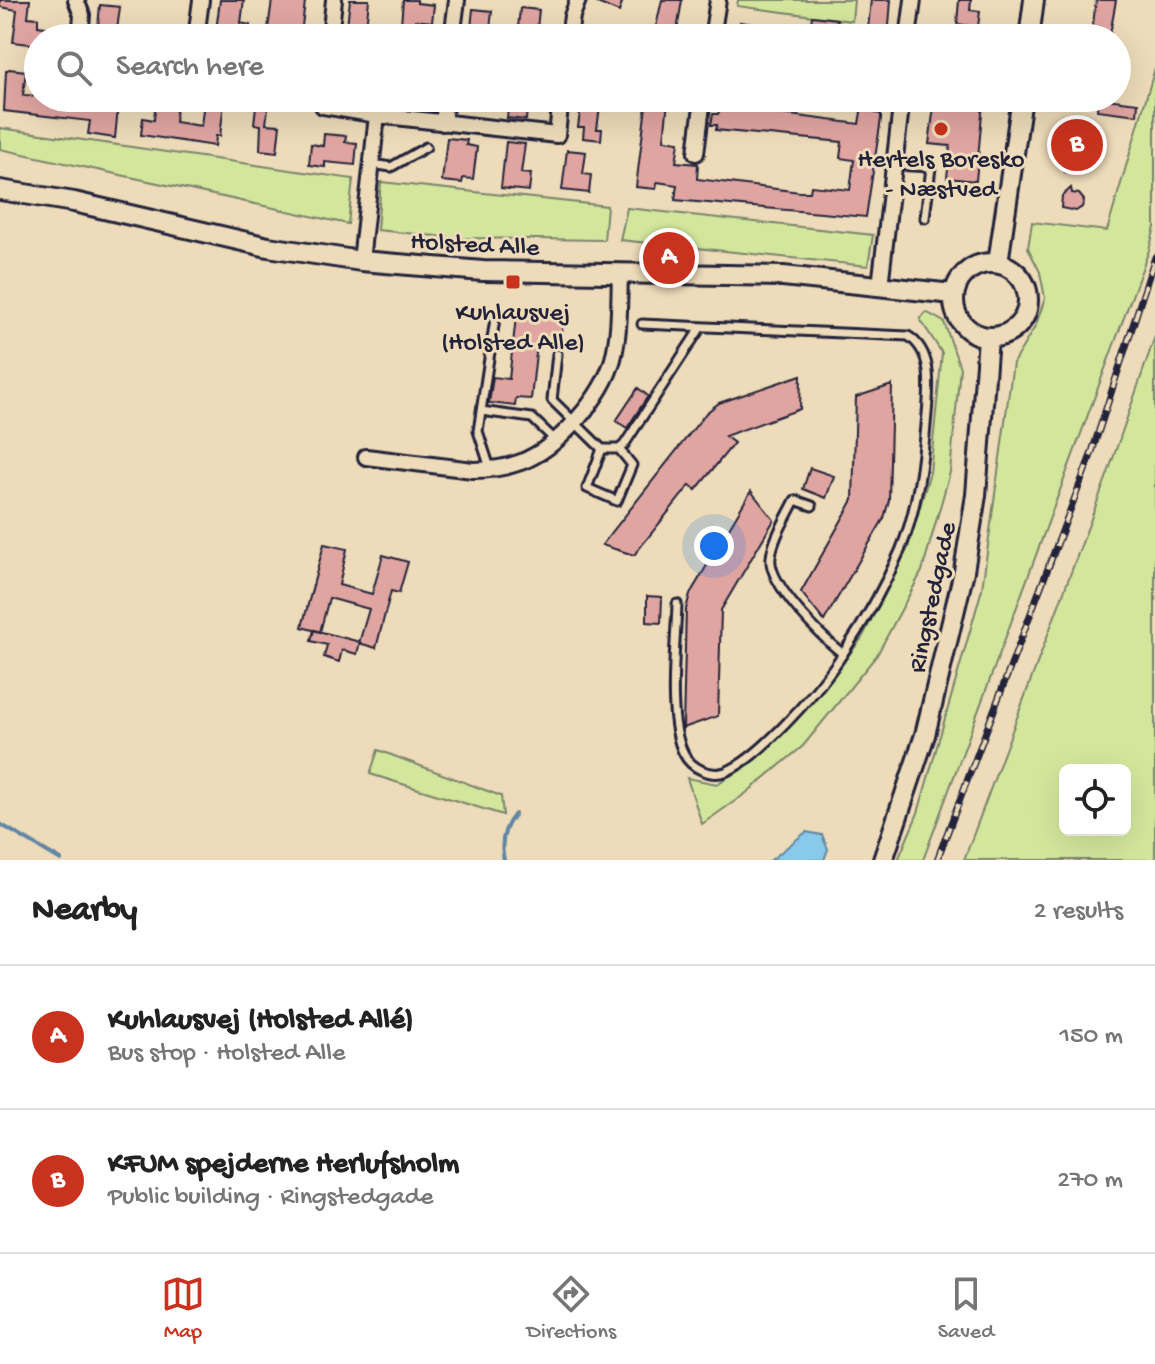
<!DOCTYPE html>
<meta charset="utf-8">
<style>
body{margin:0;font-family:"Gochi Hand",sans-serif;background:#f2f2f2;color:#222}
.controls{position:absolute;right:24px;bottom:24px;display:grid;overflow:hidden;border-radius:12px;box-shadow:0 8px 32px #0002}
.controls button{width:72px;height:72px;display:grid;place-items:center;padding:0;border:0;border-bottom:2px solid #e0e0e0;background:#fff;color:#222;font:40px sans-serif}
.you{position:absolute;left:714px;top:546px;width:28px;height:28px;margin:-20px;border:6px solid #fff;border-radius:50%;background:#1a73e8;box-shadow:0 0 0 12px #1a73e833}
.badge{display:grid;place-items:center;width:52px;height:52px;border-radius:50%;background:#c8321e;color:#fff;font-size:26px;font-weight:700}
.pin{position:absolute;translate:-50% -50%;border:4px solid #fff;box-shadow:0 2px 8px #0006}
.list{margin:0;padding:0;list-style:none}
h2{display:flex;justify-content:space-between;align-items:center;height:104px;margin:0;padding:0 32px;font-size:34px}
h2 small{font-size:26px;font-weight:400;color:#767676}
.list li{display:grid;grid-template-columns:52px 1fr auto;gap:24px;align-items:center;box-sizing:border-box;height:144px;padding:0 32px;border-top:2px solid #e0e0e0}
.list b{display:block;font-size:30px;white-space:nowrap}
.list p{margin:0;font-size:26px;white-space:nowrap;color:#767676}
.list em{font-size:26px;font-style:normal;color:#767676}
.icon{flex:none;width:44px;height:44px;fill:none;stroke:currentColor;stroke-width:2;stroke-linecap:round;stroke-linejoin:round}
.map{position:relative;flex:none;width:1155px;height:860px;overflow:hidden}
.search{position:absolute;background:#fff;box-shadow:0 8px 32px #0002;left:24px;right:24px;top:24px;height:88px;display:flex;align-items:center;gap:20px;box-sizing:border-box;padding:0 28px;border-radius:44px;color:#767676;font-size:30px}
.sheet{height:392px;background:#fff}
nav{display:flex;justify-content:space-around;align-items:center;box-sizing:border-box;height:112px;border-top:2px solid #e0e0e0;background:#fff;font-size:22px;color:#767676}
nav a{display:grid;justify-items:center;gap:4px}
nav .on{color:#c8321e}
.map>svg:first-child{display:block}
.green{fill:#d3e79c;stroke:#7a846c;stroke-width:2;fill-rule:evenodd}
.water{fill:#89c9ea;stroke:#6086a4;stroke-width:2}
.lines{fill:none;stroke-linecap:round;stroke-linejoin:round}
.stream{stroke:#6086a4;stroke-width:4}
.building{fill:#e0a5a1;stroke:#22223b;stroke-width:2}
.service-casing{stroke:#22223b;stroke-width:13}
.minor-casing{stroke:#22223b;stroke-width:20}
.tertiary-casing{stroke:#22223b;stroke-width:24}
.service{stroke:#eddbb9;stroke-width:7}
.minor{stroke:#eddbb9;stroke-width:14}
.tertiary{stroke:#eddbb9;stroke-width:18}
.rail-casing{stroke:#22223b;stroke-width:7}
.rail{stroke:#eddbb9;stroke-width:4;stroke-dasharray:12;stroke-linecap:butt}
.poi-dot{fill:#c8321e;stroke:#eddbb9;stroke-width:3}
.labels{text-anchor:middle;stroke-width:6;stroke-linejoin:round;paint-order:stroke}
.poi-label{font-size:26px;fill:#22223b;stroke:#eddbb9}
.street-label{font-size:26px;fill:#22223b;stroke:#eddbb9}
</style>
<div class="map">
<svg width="1155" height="860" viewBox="0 0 1155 860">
<rect width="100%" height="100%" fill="#eddbb9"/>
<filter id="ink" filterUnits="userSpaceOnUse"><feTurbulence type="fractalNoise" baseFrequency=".0125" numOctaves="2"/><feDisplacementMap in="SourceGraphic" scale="16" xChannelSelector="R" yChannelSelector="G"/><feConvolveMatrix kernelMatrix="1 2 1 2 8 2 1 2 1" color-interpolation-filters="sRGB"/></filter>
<g filter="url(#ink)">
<!-- green -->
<path class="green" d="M738 0H854L852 21 737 6Z
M1155 68V227L1149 250 923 860H898L918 813 982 589 1013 363 1036 325 1045 298 1040 272 1028 248 1032 222 1107 231Z
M0 128 353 179 348 224 0 149Z
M381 182 607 206 604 240 456 238 377 230Z
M627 208 873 235 868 266 620 240Z
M926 312 944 322 960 368 950 472 922 571 877 655 803 746 745 794 702 824 687 778 717 784 756 759 807 708 862 638 908 548 930 472 942 353 920 319Z
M1155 336V860H964L1108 473ZM1065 770H1125V830H1065Z
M378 750 501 796 503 815 370 774Z"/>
<!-- water -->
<path class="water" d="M806 832 822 835 828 849 824 860H771Z"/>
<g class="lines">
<!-- stream -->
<path class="stream" d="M0 824 61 860
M504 860C500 843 504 827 515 814"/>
</g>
<!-- building -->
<path class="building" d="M0 0H30L28 17 38 18V26L61 29 60 38H38V45L13 42 17 10 0 7Z
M220 0H244L241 23 250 25 249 38H215Z
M272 0 305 2 301 34 268 29Z
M350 0H369L366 28 389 31 388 38H353L354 27 347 26Z
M403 0H417V3L434 5 432 22 415 20 411 38 400 36Z
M590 0H623L619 12Z
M662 0H682L677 31 673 30 672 34 657 31 658 27 656 26Z
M871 0H891L888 38H867Z
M959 0H971L970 10 980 11 978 27 957 24Z
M1096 0H1116L1110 35 1092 33Z
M100 5 120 7 116 38H97Z
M520 8 539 10 536 38H517Z
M473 9 492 11 489 38H470Z
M812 16 837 19 835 38H809Z
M740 22 798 31V38H727L728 25H740Z
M9 69 26 71 23 95 74 98V109L99 111 100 98H119L115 138 88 134 90 121 4 111 6 71Z
M156 98 177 100 175 122 201 126 204 101 224 103 220 136H216L215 146 141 135 143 118 154 120Z
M376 98H410L409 108 376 105Z
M509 98H528L526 120 507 118Z
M582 98 601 99 597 129H602L601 140 583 138 584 127H578Z
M647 98H667L668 101 664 140 679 142 676 162 698 164 697 179 800 192H810L811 186 850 190 854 160 840 158 842 142 716 130 717 125H711L713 114H718L720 109 735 111V108L859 124 862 106 876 108 875 113 881 114V119L866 217 675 200 677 185 657 182 656 189 636 187Z
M935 98 983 102 976 181 947 178 950 146 929 144Z
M1098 98 1138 103 1137 115 1097 110Z
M256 106 268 108 266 124 280 125 277 152 260 150 261 125 254 124Z
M1070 116 1088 119 1084 173 1065 172Z
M324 134 346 136 345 142 357 143 355 165 325 162V167L309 165 311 144 323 146Z
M447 138 467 140 466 145 477 147 473 179 463 178 462 183 442 181Z
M506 142 525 144 521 173 531 174 529 191 501 188Z
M567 150 586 152 583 174 591 175 589 193 562 190Z
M1071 188 1072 193 1079 194 1084 200 1082 207 1076 211 1061 208 1062 196Z
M531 311 564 315 560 347 537 344 531 399 516 398 515 406 489 403 493 377 509 379 516 317 530 319Z
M801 375 800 409 725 436 734 443 696 490 690 485 634 555 602 545 706 413 719 403Z
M892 385 889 500 884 518 824 621 801 592 853 500 856 397Z
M638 388 648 396 627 428 616 421Z
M810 468 834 476 826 498 803 489Z
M751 491 774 520 721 610 718 716 683 728 686 609 690 594Z
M324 544 347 549 339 585 372 594 383 555 408 562 399 593 391 591 376 648 359 643 369 609 329 598 320 632 302 627Z
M647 596 662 597 661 623 647 622Z
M314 630 360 642 357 654 342 650 339 662 324 657 327 645 311 641Z"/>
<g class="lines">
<!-- service casing -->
<g class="service-casing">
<path id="service" d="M372 164 391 167 426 147
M894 165 931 167 925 218
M642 324 908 336C934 352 929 388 927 414 923 460 918 508 900 551 885 585 865 621 844 652 823 685 761 758 725 772 710 777 691 768 684 754 666 720 676 644 677 604
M557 354 552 400 602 449H619L624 445 701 327
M481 411 532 418 554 439
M602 449 587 488 617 501 632 465 619 449
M490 468 478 431 495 319
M812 506 795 500C787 517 773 538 771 557 767 584 823 638 843 654"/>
</g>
<!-- minor casing -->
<g class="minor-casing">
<path id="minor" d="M76 0 82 15 80 38
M196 38 201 0
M330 38 334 0
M452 38 457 0
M569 38 572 16 578 0
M712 38 718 0
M908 38 913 0
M324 98 323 106 377 115 557 135 561 98
M443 123 446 98
M696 153 703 98
M361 261 377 115
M880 286 902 98
M366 457 473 470C489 470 505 468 521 462 558 448 603 397 613 359 620 332 619 302 620 274"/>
</g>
<!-- tertiary casing -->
<g class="tertiary-casing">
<path id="tertiary" d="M1029 38 1034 0
M0 190 74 202 268 247 361 261 483 271 783 276 953 294
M954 300a37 37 0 1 1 74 0a37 37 0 1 1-74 0Z
M998 263 1022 98
M883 860 925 735 964 571 976 495 988 338"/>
</g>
<!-- service -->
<use href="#service" class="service"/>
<!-- minor -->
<use href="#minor" class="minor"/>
<!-- tertiary -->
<use href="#tertiary" class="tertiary"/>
<!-- rail casing -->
<g class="rail-casing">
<path id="rail" d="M937 860 1091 455 1155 257"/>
</g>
<!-- rail -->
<use href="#rail" class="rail"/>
</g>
</g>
<!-- markers -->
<g class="poi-dot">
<circle cx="941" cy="129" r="8"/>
<rect x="505" y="274" width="16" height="16" rx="4"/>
</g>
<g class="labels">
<!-- poi labels -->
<g class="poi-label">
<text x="941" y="166">Hertels Boresko<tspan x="941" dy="30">- Næstved</tspan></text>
<text x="513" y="319">Kuhlausvej<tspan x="513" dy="30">(Holsted Alle)</tspan></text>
</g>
<!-- street labels -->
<g class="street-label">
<text transform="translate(475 242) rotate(3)" y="9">Holsted Alle</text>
<text transform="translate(930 597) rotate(-78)" y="9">Ringstedgade</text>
</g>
</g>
</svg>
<div class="controls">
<button><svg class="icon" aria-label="locate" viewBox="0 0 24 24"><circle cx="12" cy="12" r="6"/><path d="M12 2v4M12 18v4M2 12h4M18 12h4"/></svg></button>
</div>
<div class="you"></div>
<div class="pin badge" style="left:669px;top:258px">A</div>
<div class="pin badge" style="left:1077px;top:145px">B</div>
<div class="search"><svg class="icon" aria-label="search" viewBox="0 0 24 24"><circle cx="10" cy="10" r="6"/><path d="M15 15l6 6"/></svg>Search here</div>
</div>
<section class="sheet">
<h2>Nearby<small>2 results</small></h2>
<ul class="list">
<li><span class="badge">A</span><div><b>Kuhlausvej (Holsted Allé)</b><p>Bus stop · Holsted Alle</p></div><em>150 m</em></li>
<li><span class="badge">B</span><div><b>KFUM spejderne Herlufsholm</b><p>Public building · Ringstedgade</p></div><em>270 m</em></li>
</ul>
</section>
<nav>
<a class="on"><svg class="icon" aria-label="map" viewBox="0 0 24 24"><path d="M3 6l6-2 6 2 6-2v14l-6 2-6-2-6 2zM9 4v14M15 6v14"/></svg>Map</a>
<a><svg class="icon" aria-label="directions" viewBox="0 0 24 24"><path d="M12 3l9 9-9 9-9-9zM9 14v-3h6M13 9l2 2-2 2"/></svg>Directions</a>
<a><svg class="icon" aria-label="saved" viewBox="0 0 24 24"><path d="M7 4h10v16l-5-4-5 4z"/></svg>Saved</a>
</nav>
